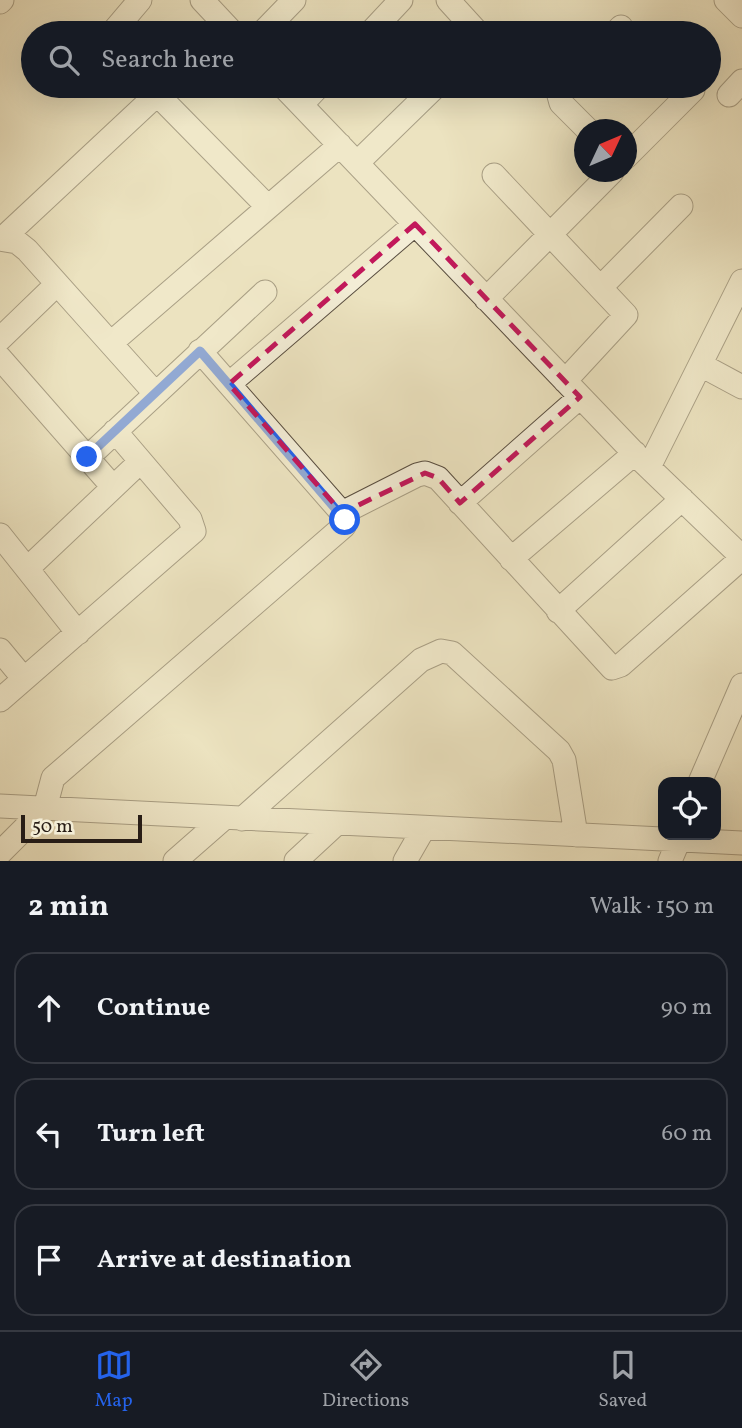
<!DOCTYPE html>
<meta charset="utf-8">
<style>
body{margin:0;font-family:Vollkorn,serif;background:#242831;color:#f1f3f6}
.controls{position:absolute;right:21px;bottom:21px;display:grid;overflow:hidden;border-radius:14px;box-shadow:0 7px 28px #0002}
.controls button{width:63px;height:63px;display:grid;place-items:center;padding:0;border:0;border-bottom:2px solid #363941;background:#171b24;color:#f1f3f6;font:35px sans-serif}
.compass{position:absolute;left:574px;top:119px;width:63px;height:63px;border-radius:50%;background:#171b24;box-shadow:0 7px 28px #0002;rotate:46deg}
.scale{position:absolute;left:21px;bottom:18px;width:121px;box-sizing:border-box;padding-left:7px;border:4px solid #281d16;border-top:0;font-size:19px;line-height:24px;white-space:nowrap;color:#281d16;-webkit-text-stroke:5px #f3edd6;paint-order:stroke}
.stop{position:absolute;width:21px;height:21px;margin:-16px;border:5px solid #2563eb;border-radius:50%;background:#fff}
.stop.end{background:#2563eb;border-color:#fff;box-shadow:0 2px 7px #0008}
.list{margin:0;padding:0;list-style:none}
h2{display:flex;justify-content:space-between;align-items:center;height:91px;margin:0;padding:0 28px;font-size:30px}
h2 small{font-size:23px;font-weight:400;color:#9ea1a6}
.list li{display:grid;grid-template-columns:46px 1fr auto;gap:21px;align-items:center;box-sizing:border-box;height:112px;margin:0 14px 14px;padding:0 14px;border:2px solid #363941;border-radius:21px}
.list b{display:block;font-size:26px;white-space:nowrap}
.list em{font-size:23px;font-style:normal;color:#9ea1a6}
.icon{flex:none;width:38px;height:38px;fill:none;stroke:currentColor;stroke-width:2;stroke-linecap:round;stroke-linejoin:round}
.map{position:relative;flex:none;width:742px;height:861px;overflow:hidden}
.search{position:absolute;background:#171b24;box-shadow:0 7px 28px #0002;left:21px;right:21px;top:21px;height:77px;display:flex;align-items:center;gap:18px;box-sizing:border-box;padding:0 24px;border-radius:38px;color:#9ea1a6;font-size:26px}
.sheet{height:469px;background:#171b24}
nav{display:flex;justify-content:space-around;align-items:center;box-sizing:border-box;height:98px;border-top:2px solid #363941;background:#171b24;font-size:19px;color:#9ea1a6}
nav a{display:grid;justify-items:center;gap:4px}
nav .on{color:#2563eb}
.map>svg:first-child{display:block}
.lines{fill:none;stroke-linecap:round;stroke-linejoin:round}
.minor-casing{stroke:#594e40;stroke-width:25}
.minor{stroke:#f3edd6;stroke-width:23}
.route{stroke:#2563eb;stroke-width:9}
.marked{fill:none;stroke:#c2185b;stroke-width:5;stroke-dasharray:14 9;stroke-linejoin:round}
</style>
<div class="map">
<svg width="742" height="861" viewBox="0 0 742 861">
<rect width="100%" height="100%" fill="#ece3c0"/>
<filter id="stains"><feTurbulence type="fractalNoise" baseFrequency=".00286" numOctaves="4"/><feColorMatrix values="0 0 0 0 .2 0 0 0 0 .09 0 0 0 0 .02 0 0 0 .5 -.17"/></filter>
<radialGradient id="worn" r=".72"><stop offset=".6" stop-color="#630" stop-opacity="0"/><stop offset="1" stop-color="#630" stop-opacity=".3"/></radialGradient>
<g class="lines">
<!-- minor casing -->
<g class="minor-casing">
<path id="minor" d="M202 0 233 33
M448 0 478 33
M726 0 742 16
M0 2 2 0
M112 33 140 0
M262 33 294 0
M370 33 401 0
M615 33 621 27
M149 86 268 207
M283 86 639 458 742 557
M561 86 558 92 561 103 588 130
M729 95 742 81
M301 105 319 86
M626 157 693 90
M357 163 436 86
M494 175 626 315 565 381
M0 239 17 242 27 250 155 393
M2 239 166 86
M602 286 681 206
M486 299 612 172
M0 339 57 284
M111 343 340 145
M0 358 113 487
M701 365 742 387
M229 384 415 224
M87 458 265 292
M649 467 742 281
M460 503 580 397
M342 513 417 475 425 473 438 478 612 668 621 665 742 558
M0 535 78 633
M511 559 635 453
M27 569 140 462
M558 611 682 499
M0 650 24 679
M0 700 194 531 190 519 115 431
M700 782 742 685
M0 806 742 843
M242 819 421 660 441 651 452 653 559 751 564 760 576 835
M0 853 45 808 53 778 344 526 342 513 200 351
M175 861 224 818
M296 861 337 823
M405 861 424 828
M670 861 681 835"/>
</g>
<!-- minor -->
<use href="#minor" class="minor"/>
</g>
<g class="lines">
<!-- route -->
<path class="route" d="M87 457 200 351 345 520"/>
</g>
<!-- marked area -->
<path d="M0 0H742V861H0ZM415 224 580 397 460 503 438 478 425 473 342 513 229 384Z" fill="#ece3c0" fill-opacity=".55" fill-rule="evenodd"/>
<path class="marked" d="M415 224 580 397 460 503 438 478 425 473 342 513 229 384Z"/>
<rect width="100%" height="100%" filter="url(#stains)"/>
<rect width="100%" height="100%" fill="url(#worn)"/>
</svg>
<div class="controls">
<button><svg class="icon" aria-label="locate" viewBox="0 0 24 24"><circle cx="12" cy="12" r="6"/><path d="M12 2v4M12 18v4M2 12h4M18 12h4"/></svg></button>
</div>
<svg class="compass" viewBox="-18 -18 36 36"><path d="M0-13l5 13h-10z" fill="#e53935"/><path d="M0 13l5-13h-10z" fill="#9ea1a6"/></svg>
<div class="scale">50 m</div>
<div class="stop" style="left:345px;top:520px"></div>
<div class="stop end" style="left:87px;top:457px"></div>
<div class="search"><svg class="icon" aria-label="search" viewBox="0 0 24 24"><circle cx="10" cy="10" r="6"/><path d="M15 15l6 6"/></svg>Search here</div>
</div>
<section class="sheet">
<h2>2 min<small>Walk · 150 m</small></h2>
<ul class="list">
<li><svg class="icon" aria-label="ahead" viewBox="0 0 24 24"><path d="M12 20V5M6 11l6-6 6 6"/></svg><div><b>Continue</b></div><em>90 m</em></li>
<li><svg class="icon" aria-label="left" viewBox="0 0 24 24"><path d="M17 20v-9H6M10 6l-5 5 5 5"/></svg><div><b>Turn left</b></div><em>60 m</em></li>
<li><svg class="icon" aria-label="arrive" viewBox="0 0 24 24"><path d="M6 21V4h12l-3 4 3 4H6"/></svg><div><b>Arrive at destination</b></div></li>
</ul>
</section>
<nav>
<a class="on"><svg class="icon" aria-label="map" viewBox="0 0 24 24"><path d="M3 6l6-2 6 2 6-2v14l-6 2-6-2-6 2zM9 4v14M15 6v14"/></svg>Map</a>
<a><svg class="icon" aria-label="directions" viewBox="0 0 24 24"><path d="M12 3l9 9-9 9-9-9zM9 14v-3h6M13 9l2 2-2 2"/></svg>Directions</a>
<a><svg class="icon" aria-label="saved" viewBox="0 0 24 24"><path d="M7 4h10v16l-5-4-5 4z"/></svg>Saved</a>
</nav>
